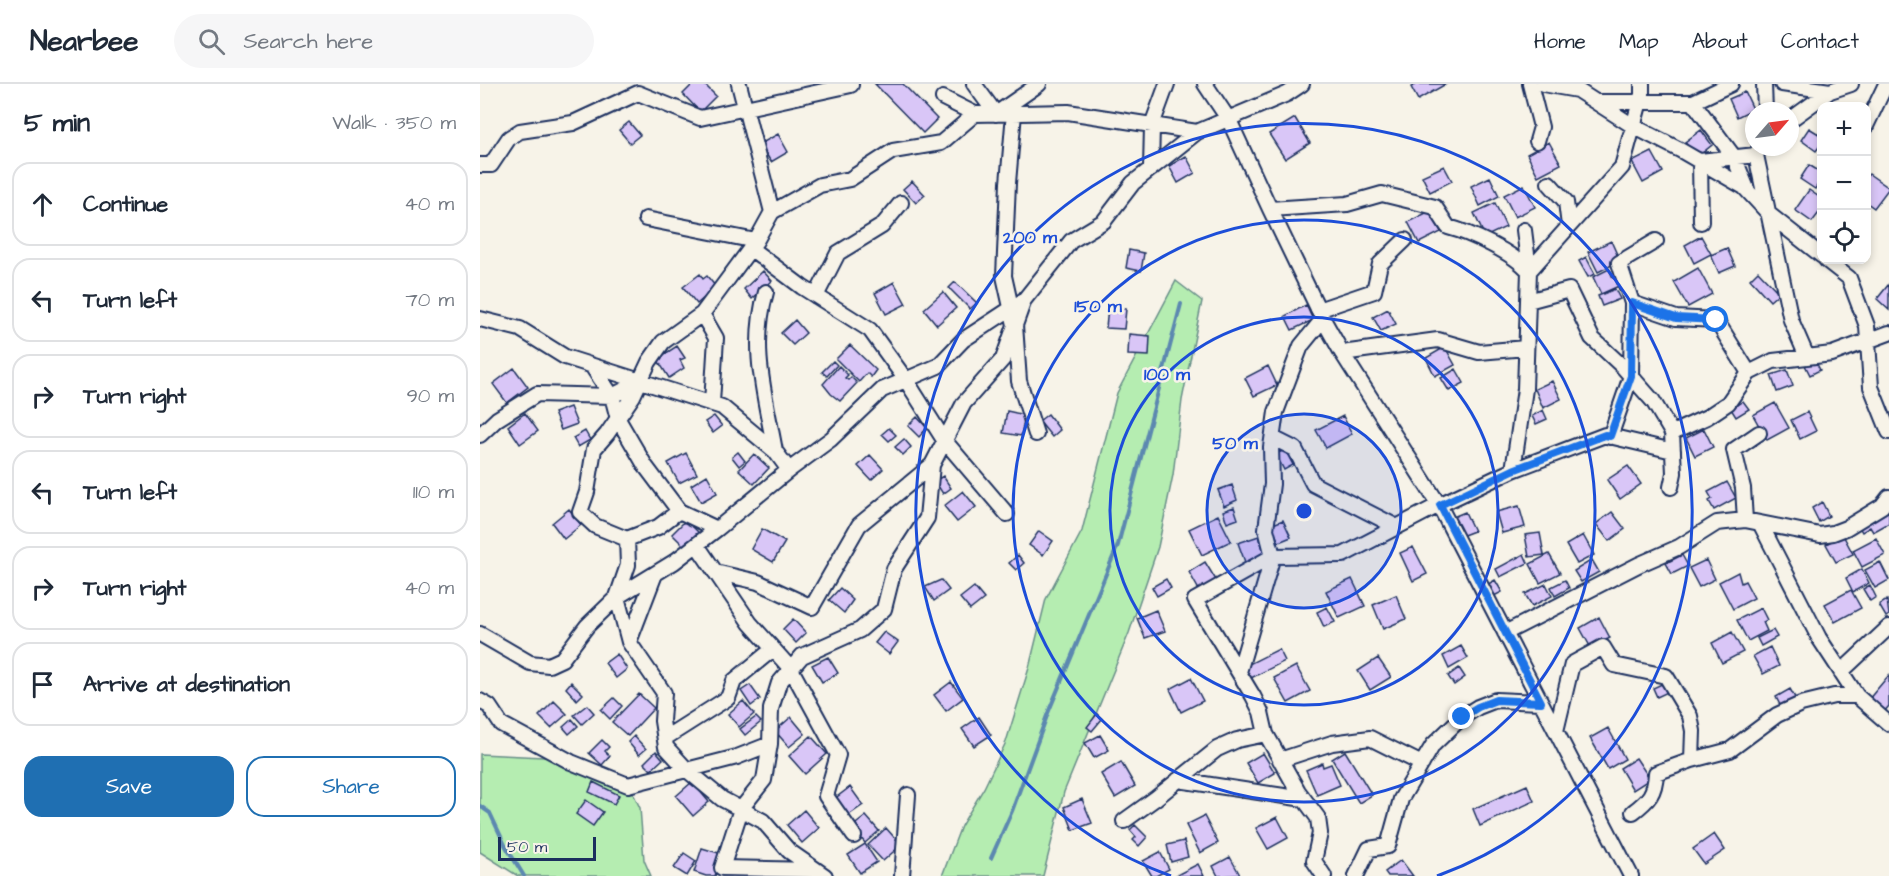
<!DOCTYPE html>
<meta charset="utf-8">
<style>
body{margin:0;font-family:"Architects Daughter",sans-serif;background:#f6f6f7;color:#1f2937}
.controls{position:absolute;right:18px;top:18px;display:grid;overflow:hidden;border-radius:12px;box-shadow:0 3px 9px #0003}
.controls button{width:54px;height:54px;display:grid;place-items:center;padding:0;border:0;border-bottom:2px solid #e0e1e3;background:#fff;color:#1f2937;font:30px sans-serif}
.compass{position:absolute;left:1265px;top:18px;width:54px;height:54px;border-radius:50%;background:#fff;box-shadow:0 3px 9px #0003;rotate:62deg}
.scale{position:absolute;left:18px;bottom:15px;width:98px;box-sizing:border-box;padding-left:6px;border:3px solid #1b2f5e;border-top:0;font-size:16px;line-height:21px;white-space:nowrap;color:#1b2f5e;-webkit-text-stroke:4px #f7f3e8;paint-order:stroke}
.stop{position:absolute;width:18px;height:18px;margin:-14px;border:4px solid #1a73e8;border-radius:50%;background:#fff}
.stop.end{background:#1a73e8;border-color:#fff;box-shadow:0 2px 6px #0008}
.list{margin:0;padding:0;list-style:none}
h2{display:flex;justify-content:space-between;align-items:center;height:78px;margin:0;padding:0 24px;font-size:26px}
h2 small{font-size:20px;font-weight:400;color:#747a83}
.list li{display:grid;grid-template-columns:39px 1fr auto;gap:18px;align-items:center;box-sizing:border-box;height:84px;margin:0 12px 12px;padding:0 12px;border:2px solid #e0e1e3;border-radius:18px}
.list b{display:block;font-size:22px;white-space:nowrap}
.list em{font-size:20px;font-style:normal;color:#747a83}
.actions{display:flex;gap:12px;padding:18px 24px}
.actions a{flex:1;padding:14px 0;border:2px solid #1f6fb2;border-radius:18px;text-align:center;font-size:21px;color:#1f6fb2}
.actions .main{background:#1f6fb2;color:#fff}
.icon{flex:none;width:33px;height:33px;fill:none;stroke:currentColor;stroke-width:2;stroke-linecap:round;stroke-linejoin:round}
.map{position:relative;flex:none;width:1409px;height:792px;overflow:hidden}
header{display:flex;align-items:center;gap:36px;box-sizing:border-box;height:84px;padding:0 30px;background:#fff;border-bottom:2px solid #e0e1e3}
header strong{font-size:28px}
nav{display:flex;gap:33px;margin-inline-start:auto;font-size:21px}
.search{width:420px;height:54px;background:#f6f6f7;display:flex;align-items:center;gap:15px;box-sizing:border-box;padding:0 21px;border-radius:33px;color:#747a83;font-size:22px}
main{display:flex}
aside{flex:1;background:#fff}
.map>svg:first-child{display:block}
.green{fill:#b5edb1;stroke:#688e88;stroke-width:1.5}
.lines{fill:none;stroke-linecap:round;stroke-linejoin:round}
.stream{stroke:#5b88b0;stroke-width:4}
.building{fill:#d9c6f7;stroke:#1b2f5e;stroke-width:1.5}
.minor-casing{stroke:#1b2f5e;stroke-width:18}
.minor{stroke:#f7f3e8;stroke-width:14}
.route{stroke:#1a73e8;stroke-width:8}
.ring{fill:none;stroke:#1d4ed8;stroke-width:3}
.centre{fill:#1d4ed8;stroke:#f7f3e8;stroke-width:3}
.ring-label{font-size:18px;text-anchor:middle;font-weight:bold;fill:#1d4ed8;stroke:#f7f3e8;stroke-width:5;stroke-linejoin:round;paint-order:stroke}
</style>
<header>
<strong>Nearbee</strong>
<div class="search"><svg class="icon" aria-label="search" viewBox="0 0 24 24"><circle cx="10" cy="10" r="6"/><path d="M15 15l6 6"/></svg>Search here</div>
<nav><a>Home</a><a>Map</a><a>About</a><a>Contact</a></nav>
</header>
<main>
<aside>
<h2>5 min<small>Walk · 350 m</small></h2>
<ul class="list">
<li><svg class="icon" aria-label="ahead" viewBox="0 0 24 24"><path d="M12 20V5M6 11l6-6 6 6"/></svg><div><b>Continue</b></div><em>40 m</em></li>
<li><svg class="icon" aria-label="left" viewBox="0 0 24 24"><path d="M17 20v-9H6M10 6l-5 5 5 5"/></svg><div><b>Turn left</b></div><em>70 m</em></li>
<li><svg class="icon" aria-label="right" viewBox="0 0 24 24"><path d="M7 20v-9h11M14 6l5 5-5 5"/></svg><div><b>Turn right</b></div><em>90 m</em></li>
<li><svg class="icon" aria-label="left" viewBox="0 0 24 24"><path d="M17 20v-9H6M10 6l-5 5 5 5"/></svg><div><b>Turn left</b></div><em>110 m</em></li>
<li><svg class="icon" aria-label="right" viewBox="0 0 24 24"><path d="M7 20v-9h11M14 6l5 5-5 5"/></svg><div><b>Turn right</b></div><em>40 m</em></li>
<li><svg class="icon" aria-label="arrive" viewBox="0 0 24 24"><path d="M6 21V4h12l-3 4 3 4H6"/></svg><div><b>Arrive at destination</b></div></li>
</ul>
<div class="actions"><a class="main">Save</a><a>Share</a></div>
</aside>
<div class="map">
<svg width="1409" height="792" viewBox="0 0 1409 792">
<rect width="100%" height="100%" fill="#f7f3e8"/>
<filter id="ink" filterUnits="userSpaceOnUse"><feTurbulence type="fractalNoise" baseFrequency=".0167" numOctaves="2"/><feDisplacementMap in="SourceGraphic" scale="12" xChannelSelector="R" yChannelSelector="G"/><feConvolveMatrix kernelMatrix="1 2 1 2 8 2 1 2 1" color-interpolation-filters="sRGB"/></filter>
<g filter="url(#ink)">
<!-- green -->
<path class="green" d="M696 197 722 217 702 316 693 391 678 463 649 549 584 708 563 792H462L481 742 504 704 526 658 549 584 566 515 602 447 637 309Z
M0 670 105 675 146 694 160 724 164 776 171 792H38L0 768Z"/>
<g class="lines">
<!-- stream -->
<path class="stream" d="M0 722 10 729 25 761 44 792
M511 774 532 727 568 629 638 461 701 220"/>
</g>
<!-- building -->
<path class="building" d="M213 0H224L236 12 220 28 203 10Z
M395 0H423L457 35 443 49Z
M937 0H966L938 16 931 3Z
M1265 8 1273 25 1257 33 1249 15Z
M815 34 830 59 805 75 789 50Z
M149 38 160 51 150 59 139 46Z
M1329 44 1342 52V59L1336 67 1321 56Z
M1221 46 1232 61 1216 74 1205 58Z
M298 50 308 68 291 78 280 60Z
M1069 58 1081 80 1058 92 1047 70Z
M1172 68 1183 88 1163 99 1152 78Z
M706 72 715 89 698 99 689 82Z
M1329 81 1342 89V95L1335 105 1320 95Z
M964 82 972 97 950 108 942 92Z
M1389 90 1409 104 1394 124 1386 118V93Z
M1010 93 1019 112 1000 122 991 102Z
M432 97 445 111 436 119 423 105Z
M1044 101 1055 123 1035 133 1024 111Z
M1329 106 1342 115V125L1332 138 1315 126Z
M1015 119 1026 143 1005 153 994 129Z
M950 127 961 148 939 159 928 138Z
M1221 152 1231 170 1214 179 1205 161Z
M1131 157 1140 177 1118 188 1108 168Z
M1247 164 1255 182 1239 189 1231 171Z
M649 166 664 169 661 187 646 184Z
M1106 173 1115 190 1108 193 1099 177Z
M1218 184 1232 210 1208 223 1194 198Z
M1129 185 1133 194 1137 192 1141 201 1121 210 1113 193Z
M283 187 292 197 272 215 264 205Z
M1278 187 1299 209 1290 217 1270 195Z
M220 190 223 195 227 192 236 203 217 220 203 203Z
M414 198 426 220 406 230 395 209Z
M475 198 497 219 490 225 469 204Z
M1409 200V226L1397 215Z
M1135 205 1140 215 1122 222 1118 212Z
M463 208 476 224 457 241 444 225Z
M826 221 833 236 812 246 805 232Z
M628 224 646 225 644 245 626 244Z
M908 225 916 240 901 247 893 233Z
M315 236 326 249 313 261 301 249Z
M649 250 670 252 669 272 648 271Z
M370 261 396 286 391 293 387 289 379 298 356 275Z
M197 262 205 274 200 276 204 284 189 294 177 275Z
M965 263 975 281 955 292 946 274Z
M1335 276 1340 286 1330 291 1325 281Z
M353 277 357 281 347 292 342 288Z
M359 282 368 291 365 294 368 296 371 293 377 299 360 317 351 310 343 300Z
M788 282 797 301 774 312 765 294Z
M34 284 48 303 27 319 13 300Z
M976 285 984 299 969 307 961 294Z
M1307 286 1313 302 1297 308 1291 291Z
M1072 297 1081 315 1063 324 1055 305Z
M1263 317 1269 325 1256 333 1251 325Z
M1295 319 1309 344 1287 356 1273 331Z
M90 323 97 340 81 346 74 329Z
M1063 326 1067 335 1056 340 1052 332Z
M527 327 545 331 541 352 523 349Z
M1327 328 1336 347 1320 355 1311 336Z
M45 329 58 347 40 360 28 342Z
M568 330 580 346 572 353 559 337Z
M234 332 242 342 233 349 225 338Z
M863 332 872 350 846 364 836 346Z
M437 333 447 344 439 353 428 342Z
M409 344 416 351 409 357 402 350Z
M1224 345 1233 363 1215 372 1206 354Z
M105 347 110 356 98 363 93 354Z
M424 355 431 363 423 371 415 363Z
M805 366 813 381 804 386 796 370Z
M258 368 265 377 259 382 252 373Z
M206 369 217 390 199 399 188 379Z
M274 370 289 384 274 400 259 386Z
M390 371 403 385 391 396 378 382Z
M1148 382 1161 400 1140 415 1127 396Z
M227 391 237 409 221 418 211 401Z
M463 392 471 404 463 410 455 397Z
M1247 398 1256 414 1234 426 1229 417 1232 415 1228 408Z
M752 401 757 416 744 422 738 406Z
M483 407 496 423 477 438 464 422Z
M1342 418 1349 432 1339 438 1332 424Z
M1039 422 1045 443 1022 449 1016 428Z
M754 423 758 435 747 439 743 427Z
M1409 423V439L1393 448 1390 443 1382 448 1378 441Z
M89 425 101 441 84 455 72 439Z
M985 428 994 447 981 452 973 433Z
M1132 428 1145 445 1129 457 1116 440Z
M738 431 751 457 722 471 709 445Z
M206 436 218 448 204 462 192 450Z
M803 436 811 453 799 458 791 441Z
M282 445 305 458 293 478 271 465Z
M559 447 573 457 563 471 549 461Z
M1060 449 1064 471 1049 473 1045 451Z
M1103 451 1114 471 1097 480 1086 461Z
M1363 451 1373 470 1356 478 1346 460Z
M779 452 785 471 765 478 758 459Z
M1396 454 1405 471 1382 483 1373 466Z
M933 463 947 490 933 497 920 469Z
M1044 470 1048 479 1020 493 1016 485Z
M1069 470 1080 489 1060 499 1050 480Z
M538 471 544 479 536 486 529 479Z
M1202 471 1208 482 1192 490 1186 479Z
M1112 476 1119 488 1101 498 1094 487Z
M1226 476 1235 495 1219 503 1209 484Z
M725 478 736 496 719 506 709 488Z
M1400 478 1409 496 1395 504 1385 486Z
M1382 485 1389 499 1373 508 1366 494Z
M1258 488 1261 499 1265 497 1274 514 1253 525 1239 498Z
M686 495 691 504 677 512 672 503Z
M872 495 885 522 859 534 846 507Z
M461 496 469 506 454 517 445 503Z
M1015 496 1022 508 1012 513 1005 502Z
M1085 496 1089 504 1075 512 1071 503Z
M1066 500 1072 512 1052 522 1045 510Z
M1390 501 1396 513 1390 517 1383 505Z
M494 503 504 515 490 526 480 514Z
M360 504 373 516 364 529 349 516Z
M1371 506 1381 524 1355 538 1345 520Z
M916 511 926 535 903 545 893 521Z
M1407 516 1409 531 1406 533 1399 521Z
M847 523 855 538 844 543 837 528Z
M1281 524 1287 536 1283 538 1287 547 1268 557 1257 536Z
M676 526 685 547 665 554 657 534Z
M1119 533 1130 554 1111 564 1100 544Z
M313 535 326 549 316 559 303 545Z
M1293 546 1297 553 1281 562 1277 554Z
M404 548 418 558 409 570 395 559Z
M1252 548 1263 568 1242 579 1232 559Z
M981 562 988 574 969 585 963 572Z
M1290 563 1299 582 1283 590 1273 572Z
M799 565 805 577 769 595 763 583Z
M137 570 147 585 136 594 125 579Z
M348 573 358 589 342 598 332 581Z
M898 574 911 593 890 606 878 587Z
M816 582 830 607 808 619 794 594Z
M979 584 985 593 974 601 968 592Z
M1409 591V622L1403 629 1388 616Z
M711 594 723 617 701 628 690 605Z
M91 598 103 610 97 616 86 604Z
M471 598 483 614 466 627 454 611Z
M1186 598 1190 607 1177 613 1173 604Z
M270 601 280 615 271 622 261 607Z
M1310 605 1317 617 1302 625 1296 613Z
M159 610 174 624 148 652 132 638Z
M134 614 142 622 130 635 121 626Z
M74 617 87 630 71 644 59 632Z
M263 617 274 630 259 643 248 630Z
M107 621 114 629 102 640 94 631Z
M617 630 622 635 612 647 607 643Z
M276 633 281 638 265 651 260 645Z
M311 633 325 650 309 663 295 647Z
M499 633 511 651 494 662 482 645Z
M92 635 98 642 89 650 83 643Z
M1128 644 1145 675 1128 685 1110 654Z
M620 651 629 666 614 674 605 659Z
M154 652 166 665 159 671 148 658Z
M331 652 347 670 325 690 309 672Z
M122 656 129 663 125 667 130 672 122 681 109 669Z
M176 667 183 675 171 686 164 679Z
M865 667 892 711 879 719 852 675Z
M783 669 795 689 778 699 766 679Z
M1156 674 1170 695 1153 706 1140 684Z
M641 678 655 702 635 714 621 690Z
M842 679 843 683 851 680 860 701 837 711 826 686Z
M113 698 139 711 134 720 109 708Z
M212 698 229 718 213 732 196 712Z
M1047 701 1054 717 1000 742 993 725Z
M370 703 383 721 366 733 353 716Z
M602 715 612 739 593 746 584 723Z
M106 716 123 728 113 742 96 730Z
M324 726 339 744 322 759 307 741Z
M386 732 399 747 385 759 372 743Z
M724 732 738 759 720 769 706 741Z
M797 733 808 754 788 765 776 744Z
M655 741 667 753 659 762 653 756 656 753 650 746Z
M406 744 421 761 403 777 388 761Z
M1234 750 1245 766 1224 780 1213 765Z
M704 757 708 773 691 778 687 761Z
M385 760 397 778 380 789 368 771Z
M222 764 242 770 235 792H226L214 788Z
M680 768 689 785 676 792H672L663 777Z
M204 769 216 777 207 792 194 784Z
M750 773 760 791 738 792 733 782Z
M921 776 933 792H908L905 788Z
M718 780 724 792H695Z"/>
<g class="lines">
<!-- minor casing -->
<g class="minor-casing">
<path id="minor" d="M259 0 292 128
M494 0 516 30 559 0
M725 0 749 36 790 125 843 235 862 269 959 421 1151 792
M1050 0 1061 43 1057 57
M1063 0 1097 6 1153 42 1200 66 1264 103 1290 131 1342 172
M1284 0 1285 27
M1302 0 1350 7 1371 0
M463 14 495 30 588 28 717 48 807 10 822 0
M1116 18H1213L1251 0
M1213 18 1254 73 1267 105
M532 19 534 29 528 99 524 192 535 241 539 297 556 350
M1310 36 1350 7
M1386 42 1406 0
M1280 63 1276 71 1311 236 1327 273
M0 81H11L29 54 40 47 93 39 158 9 220 34 371 1
M671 85 672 41 687 0
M1069 99 1086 118 1089 142
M790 125 867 120 902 110 955 123 968 143C991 149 1034 169 1049 187
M166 135 276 157
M1221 138 1220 77 1276 71
M1044 146 1049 186
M270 164 322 203 390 246 426 296 464 356 527 430
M1346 176 1369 194 1387 242 1391 303 1409 348
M286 208C270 264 285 311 295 367
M336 212 358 169 402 142 421 119
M1048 217 1089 206 1112 254 1143 283 1173 317 1192 349 1194 389 1191 403
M1152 219 1196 234 1236 236 1269 289
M838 226 894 207 900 180 925 156
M222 230 236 254 232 319
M0 235 40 245 85 273 242 323 295 367 309 386
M862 269 958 256 999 268 1046 264
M112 282 132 312 138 335 166 383 199 427
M1192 349 1227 333 1248 319 1269 289 1293 277 1352 270 1409 249
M0 351 17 335 57 310 132 312 160 298
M1130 353 1151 292 1152 219 1139 179 1176 157
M793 354 815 365 833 400 917 443
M1033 386 1125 351 1193 367
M1265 436 1263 404 1254 366 1279 349
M1280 439 1339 554 1377 612 1409 640
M237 445 199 427 178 443 147 455 115 442 100 428 107 408 114 365 127 350 153 312 169 278 183 258 222 230 276 157 292 128 340 101 370 95 413 67 461 59 495 30
M147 455 148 481 137 513 149 558 184 609 182 637 186 663 207 686 242 715 283 737 309 767 345 792
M217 461 270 539 311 585 358 671 346 712 374 752
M235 488 278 498 332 523 379 441 452 381
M1025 549 1158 481 1199 463 1237 439 1265 436 1340 451 1353 449 1366 444 1402 422 1409 413
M0 550 50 579 69 581 82 575 107 542 137 513 194 478 237 445 309 386 351 355 402 306 458 282 483 256 544 216 591 157 624 137 653 99 717 48
M149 558 175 490
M759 588 793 472 786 445 792 400 791 363 796 328 821 262 843 235
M1361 588 1409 543
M0 617 9 622 21 640 91 678 148 701 257 673 290 660
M1076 647 1092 580 1123 563 1134 581 1186 592 1210 632 1213 647 1212 676
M185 654 248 614 254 597 293 565
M800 676 852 659 890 654 942 680
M698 696 824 715
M1153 728C1169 716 1175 709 1176 689L1212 676 1250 666 1297 631 1321 620 1354 612H1377
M644 737 676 714 737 665 757 656 786 650
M334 786 242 784 261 725 284 696 290 660 291 625 299 599 322 572 380 546 404 525 414 485 447 434 452 381 484 319 523 275 544 216
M422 792 428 711
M844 792 834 777 840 749 838 734 818 707 786 650 781 628 773 612 715 516 793 472 863 471 959 421 1033 386 1045 305 1049 187 1142 83 1162 10V0
M876 792 889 765 908 762 921 715 953 661 982 633 998 623 1016 616 1061 618"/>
</g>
<!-- minor -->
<use href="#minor" class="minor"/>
</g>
</g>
<g class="lines" filter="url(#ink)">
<!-- route -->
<path class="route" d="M982 633 998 623 1016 616 1061 618 960 421 1033 386 1125 351 1130 352 1151 292 1152 219 1196 234 1236 236"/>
</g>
<!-- distance rings -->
<circle cx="824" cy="427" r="97" fill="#1d4ed8" fill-opacity=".12"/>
<g class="ring">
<circle cx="824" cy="427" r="97"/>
<circle cx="824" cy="427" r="194"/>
<circle cx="824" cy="427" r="291"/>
<path d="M691 792A388 388 0 1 1 957 792"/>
</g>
<circle cx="824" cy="427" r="9" class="centre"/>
<g class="ring-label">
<text x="550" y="159">200 m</text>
<text x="618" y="228">150 m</text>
<text x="687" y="296">100 m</text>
<text x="755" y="365">50 m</text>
</g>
</svg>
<div class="controls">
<button>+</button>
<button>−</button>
<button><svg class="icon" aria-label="locate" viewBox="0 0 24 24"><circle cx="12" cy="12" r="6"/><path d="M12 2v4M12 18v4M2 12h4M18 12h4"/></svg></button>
</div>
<svg class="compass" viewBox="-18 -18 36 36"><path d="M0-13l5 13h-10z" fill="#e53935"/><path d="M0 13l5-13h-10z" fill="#747a83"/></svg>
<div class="scale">50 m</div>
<div class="stop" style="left:1236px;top:236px"></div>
<div class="stop end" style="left:982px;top:633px"></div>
</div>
</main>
